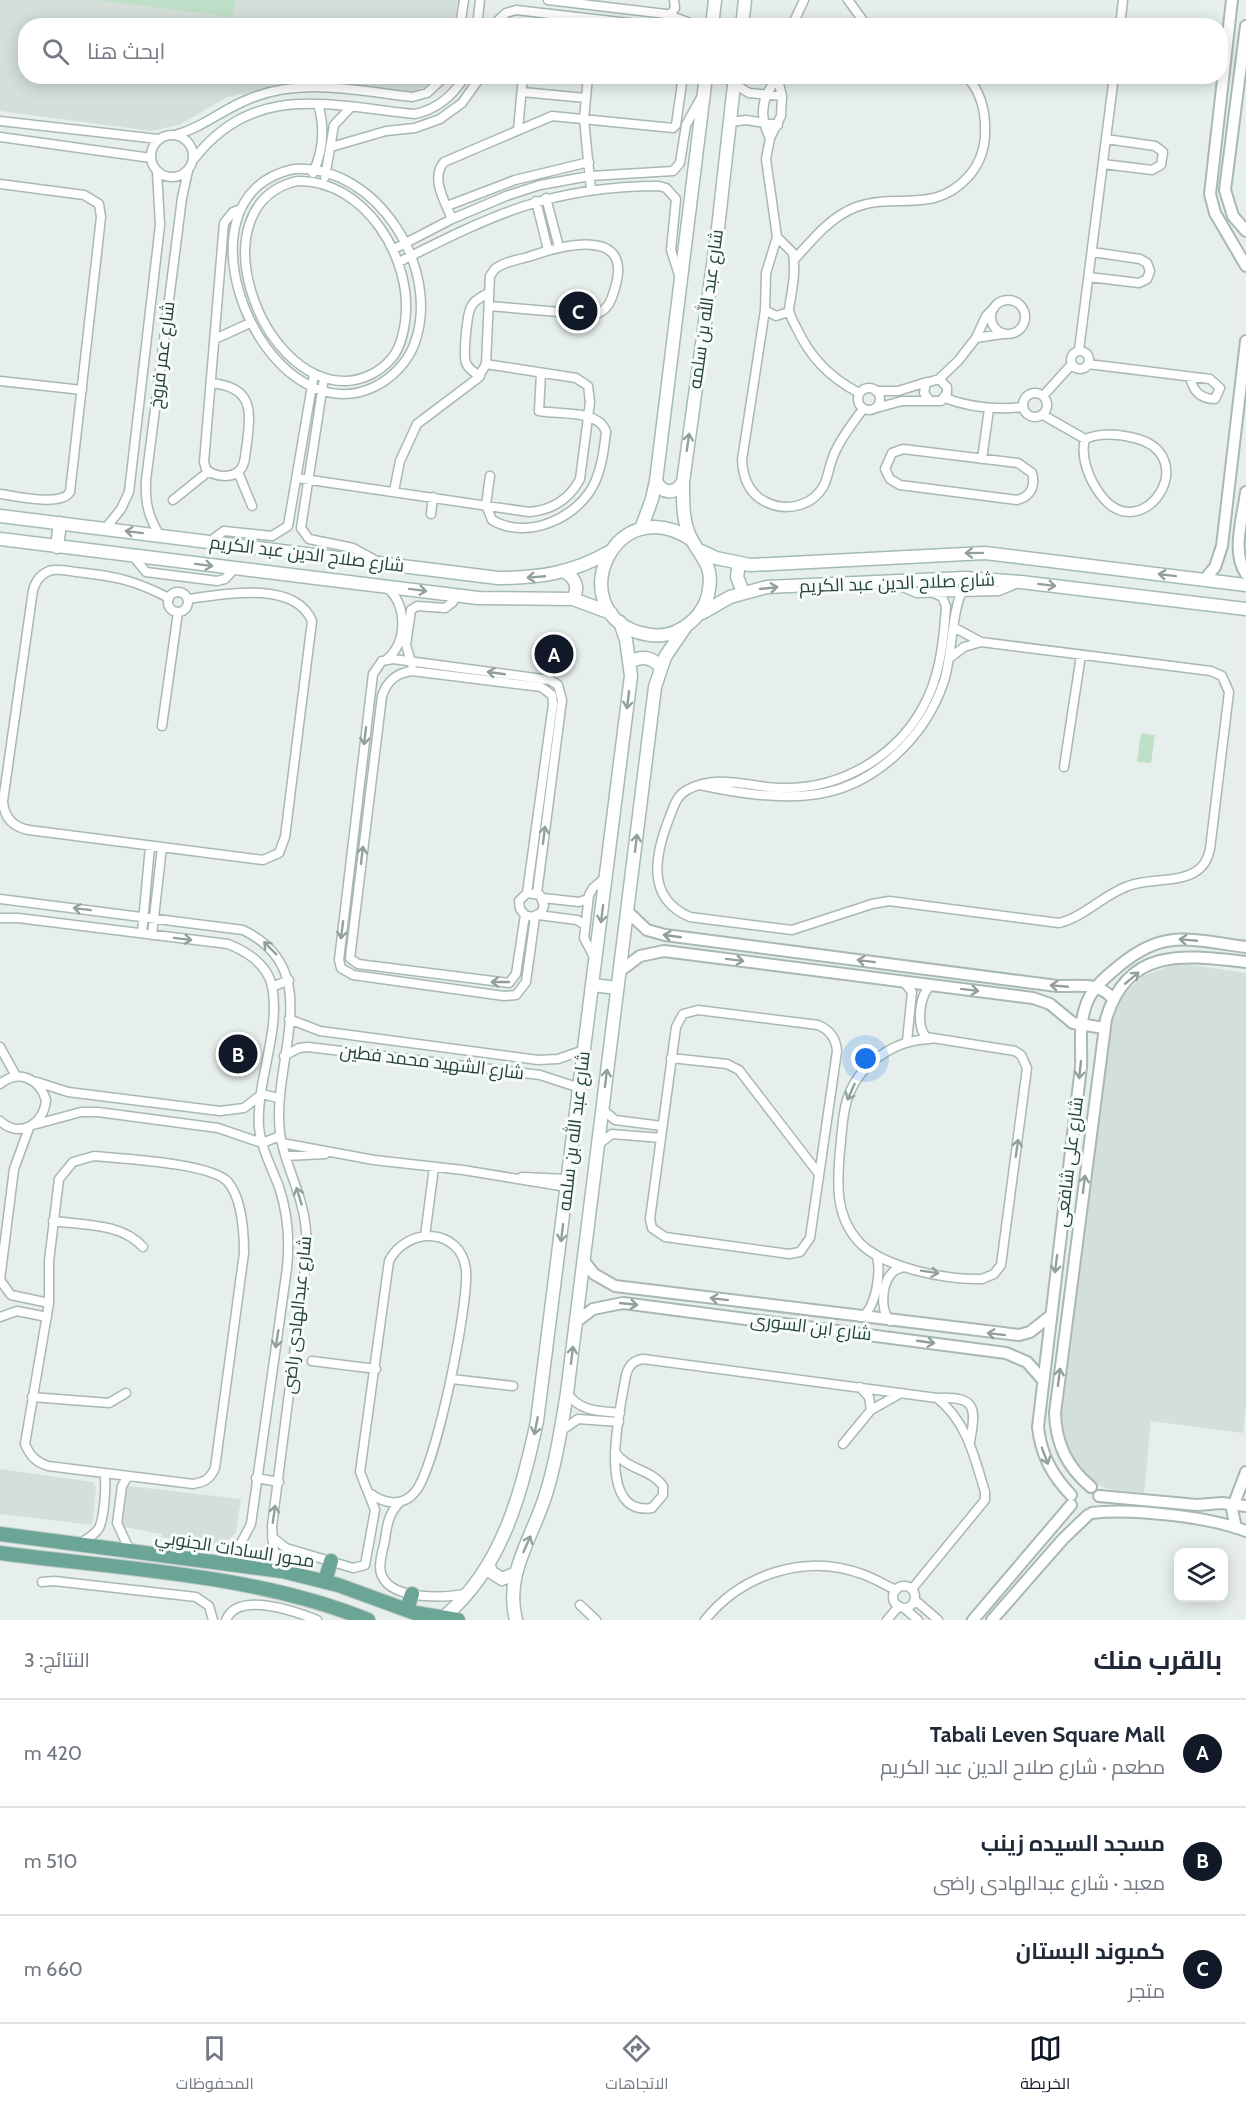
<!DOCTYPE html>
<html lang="ar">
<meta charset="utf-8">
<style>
body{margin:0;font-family:Cabin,Cairo,sans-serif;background:#f2f2f3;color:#1f2937;direction:rtl}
.controls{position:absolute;right:18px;bottom:18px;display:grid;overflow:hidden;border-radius:12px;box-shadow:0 3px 15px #0003}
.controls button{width:54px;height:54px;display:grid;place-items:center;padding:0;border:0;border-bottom:2px solid #e0e1e3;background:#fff;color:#1f2937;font:30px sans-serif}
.you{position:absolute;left:866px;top:1059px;width:21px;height:21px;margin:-15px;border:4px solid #fff;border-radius:50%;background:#1a73e8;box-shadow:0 0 0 9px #1a73e833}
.badge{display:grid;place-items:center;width:39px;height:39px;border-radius:50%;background:#111827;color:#fff;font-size:20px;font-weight:700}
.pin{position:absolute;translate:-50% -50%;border:3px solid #fff;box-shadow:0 2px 6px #0006}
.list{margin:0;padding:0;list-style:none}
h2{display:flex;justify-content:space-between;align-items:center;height:78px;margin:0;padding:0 24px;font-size:26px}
h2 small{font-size:20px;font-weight:400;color:#747a83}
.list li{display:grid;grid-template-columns:39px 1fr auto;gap:18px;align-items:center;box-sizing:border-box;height:108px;padding:0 24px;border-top:2px solid #e0e1e3}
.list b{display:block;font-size:22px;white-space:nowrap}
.list p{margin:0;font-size:20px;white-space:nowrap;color:#747a83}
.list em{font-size:20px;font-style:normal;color:#747a83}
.icon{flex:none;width:33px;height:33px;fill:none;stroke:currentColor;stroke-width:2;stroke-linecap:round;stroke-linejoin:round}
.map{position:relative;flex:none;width:1246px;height:1620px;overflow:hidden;direction:ltr}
.search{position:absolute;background:#fff;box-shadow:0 3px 15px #0003;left:18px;right:18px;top:18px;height:66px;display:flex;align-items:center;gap:15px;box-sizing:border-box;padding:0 21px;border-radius:24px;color:#747a83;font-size:22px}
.sheet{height:402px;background:#fff}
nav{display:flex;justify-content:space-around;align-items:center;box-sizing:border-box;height:84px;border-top:2px solid #e0e1e3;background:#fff;font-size:16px;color:#747a83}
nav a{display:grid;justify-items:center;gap:3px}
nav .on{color:#111827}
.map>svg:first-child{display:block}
.built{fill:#d4dfda}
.green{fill:#bfe0c8}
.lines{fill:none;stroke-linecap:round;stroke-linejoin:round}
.minor-casing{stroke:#a8b8b2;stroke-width:11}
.tertiary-casing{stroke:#a8b8b2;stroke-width:14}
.secondary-casing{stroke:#a4bbb3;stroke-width:15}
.primary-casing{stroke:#c2cac8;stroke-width:16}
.minor{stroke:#fff;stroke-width:8}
.tertiary{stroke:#fff;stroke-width:10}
.secondary{stroke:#fff;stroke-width:12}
.primary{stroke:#6aa596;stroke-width:14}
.oneway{stroke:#92a09c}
.labels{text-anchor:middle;stroke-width:6;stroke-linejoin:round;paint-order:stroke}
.street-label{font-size:18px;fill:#24423a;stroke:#f7fbf9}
</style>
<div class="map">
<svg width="1246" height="1620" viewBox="0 0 1246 1620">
<rect width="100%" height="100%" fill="#e6efeb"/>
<!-- built -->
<path class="built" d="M0 0H458L454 25 26 26V76L437 77 422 88 409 92 310 81 227 97 179 125 151 131 0 111Z
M1178 963 1246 973V1405L1243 1433 1151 1421 1144 1493 1108 1489 1090 1481 1075 1466 1060 1430 1110 1028 1120 997 1143 976Z
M0 1469 93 1482 96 1488 92 1525 0 1514Z
M128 1486 241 1499 236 1533 225 1543 214 1545 162 1537V1534L123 1527V1490Z"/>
<!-- green -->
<path class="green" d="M96 0H235L233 17Z
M1141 733 1155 735 1151 763 1137 762Z"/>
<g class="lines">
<!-- minor casing -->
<g class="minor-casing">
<path id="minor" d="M548 0 666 14 698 26
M848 0 867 26
M670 15 675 8 674 0
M460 26 464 0
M477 26 480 0
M492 26 506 13 516 10 655 26
M792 26 804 0
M1120 26 1123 0
M588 76 584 119 591 190
M777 76 782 96 781 116 770 138 766 159 777 237 766 273 765 310 742 460C743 478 749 494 766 502 788 513 815 505 825 483 829 473 830 462 835 452 842 436 853 423 863 409
M734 84 749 93 782 96
M522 92 586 98
M0 121 158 139
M730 122 746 120 778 125
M518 130 523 76
M151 156a21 21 0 1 1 42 0a21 21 0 1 1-42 0Z
M175 135C202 128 223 109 249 99 301 77 358 91 412 97L427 93 445 76
M0 137 151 158
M770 138C759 117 761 97 777 79
M331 147 386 131 415 128 440 119 462 103 481 76
M194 159C254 81 331 106 415 114 438 109 453 96 465 76
M1103 164 1152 170 1161 165 1163 152 1155 146 1106 139
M294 169C377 164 443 270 414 345 407 363 391 379 374 387 265 438 164 196 294 169Z
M313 173C323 151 325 127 318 104
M325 177 334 125 350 108
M297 181C365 179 414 260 405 322 403 336 400 349 391 359 380 372 363 380 347 381 259 384 196 205 297 181Z
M0 184 84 195 99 204 101 217 70 492C61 507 16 496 0 494
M546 198 559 247
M536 201 548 250
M447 206 515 180 589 162
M452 219C445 201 430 179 444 162L552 116 673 128 676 125 683 76
M777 237 793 253C796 274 792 290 789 309 789 315 793 321 796 327 810 357 829 377 859 393
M394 249 452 219 506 196 540 185 590 176 673 171 680 163 686 125 702 96
M794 260C812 240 830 217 856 207 897 192 933 215 968 177 978 166 984 151 985 136 986 115 982 92 966 76
M399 262C492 215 551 186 659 186L666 188 676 199 671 250 680 278
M1089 277 1139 283 1147 279 1150 271 1147 263 1140 259 1092 252
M991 317a17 17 0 1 1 34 0a17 17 0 1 1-34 0Z
M765 310 776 316 789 312
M976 338 1002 334
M215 339 250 323
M1079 350 1114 76
M1071 360a9 9 0 1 1 18 0a9 9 0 1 1-18 0Z
M1088 364 1210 379 1220 388 1215 399C1200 399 1193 391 1190 377
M480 376C474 372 469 370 466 363 463 355 467 314 471 307 474 300 483 296 489 293
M324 378 301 528 309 539 353 548 375 560
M939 379 947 387V393L941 401H930L924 393 926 383 939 379 958 361 976 338 986 316 994 308
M0 381 82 390
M211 383C253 387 251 410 247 443 245 452 246 464 240 470 232 479 214 477 206 469L204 462 224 223 233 212 241 209
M858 399a11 11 0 1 1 22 0a11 11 0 1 1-22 0Z
M876 391H898L927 382
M1023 405a12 12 0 1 1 24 0a12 12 0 1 1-24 0Z
M1043 396 1072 364
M945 398C971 408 995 410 1023 407
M876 408 902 401H930
M1043 415 1085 439C1100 433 1114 434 1130 437 1208 452 1142 552 1100 494 1089 479 1080 457 1085 439
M903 449 1018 463 1032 473C1036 487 1030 497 1017 500L900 485 890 479 885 469 892 453Z
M982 459 989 409
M238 472 252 506
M490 476 486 505 492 520C527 541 579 518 595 482 602 466 604 449 606 432 599 409 558 415 539 411L541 373
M297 478 529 512C552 510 569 500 580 479L590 402 588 386 576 378 486 364
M394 491 400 461 417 424 478 378 486 364 490 276 494 270C502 262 517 260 528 257 560 246 634 225 615 288 611 302 608 310 594 315L489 306
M173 500 208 472
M431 514 433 497
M105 529 121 509 129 492 160 225 157 172
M160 536C148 516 145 503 146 480L182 198 188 171
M209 542 224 531 272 536 288 526 314 374
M133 556 146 572 217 581 225 579 234 569
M891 582 917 593 999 591 1018 583
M387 588C407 603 408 643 387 659
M932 592 942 597 946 606C944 636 941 668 929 695 903 754 843 790 780 788 748 787 717 773 687 790 677 795 674 806 670 816 655 854 645 898 690 917L792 930 872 904 889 901 1059 923C1084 917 1103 895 1128 886 1148 878 1177 883 1195 872 1204 867 1208 859 1210 849L1229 692 1222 676 1211 671 981 642 955 628
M168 602a10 10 0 1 1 20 0a10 10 0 1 1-20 0Z
M169 598C134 580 115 576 76 572 68 571 57 568 49 571 37 576 33 586 32 597L3 801C4 818 13 827 29 830L263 860 279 853 285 837 312 621C295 580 223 594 188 599
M951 657 964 647 981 642
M412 665 406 645 411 610 417 606 445 608 453 602 455 595
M162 726 178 612
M1064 767 1081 655
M700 785C737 793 779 800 818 794 876 785 926 736 944 681 952 656 952 610 962 592
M543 898 579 902 588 899
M0 899 243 930C328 971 271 1059 280 1133 283 1157 295 1180 301 1203 306 1220 307 1236 307 1253L272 1526 273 1547 282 1571
M525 915 532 917 541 913 544 906 540 895 527 893 519 901 520 909 525 915 516 974 509 983 358 964 350 958 382 696C387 681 396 673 412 671L541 687 552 695 553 704 527 893
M538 915 577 920 585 925
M535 917 526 982 516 995 504 996 353 975 341 968 339 960 373 674 382 661 393 659 550 680 558 685 562 700 537 893
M0 918H18L228 944C248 952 267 964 272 986 281 1032 256 1080 259 1127 261 1148 272 1168 279 1187 288 1214 290 1240 287 1268L251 1524 241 1543 220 1562
M142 933 150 846
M152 935 162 847
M595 959 584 938 589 895 593 888 606 877
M904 982 912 992 907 1041
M272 987 289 980
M698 1010 818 1025C830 1030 836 1038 837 1051L810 1238 800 1252 789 1254 665 1237 652 1228 650 1219 676 1027 683 1014Z
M289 1019 320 1031 538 1060 558 1059 584 1050
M930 1039C893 1040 858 1065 847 1100 842 1116 842 1134 840 1150 837 1183 835 1215 858 1241 882 1268 947 1280 982 1279L994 1274 1001 1265 1027 1068 1021 1055 1015 1051 926 1037C916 1026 919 993 932 985
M0 1047 16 1076
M284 1056 299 1048 308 1047 540 1075 580 1088
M671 1058 727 1064 739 1070 819 1174
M37 1082 68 1092 220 1111 244 1108 262 1094 278 1098
M0 1084C18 1069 39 1078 46 1100 44 1124 20 1139 0 1121
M602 1109 615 1120 662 1126
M33 1125 81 1112H98L218 1128 262 1143 280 1136
M282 1143 374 1160 463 1170 567 1187
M599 1144 612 1134 661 1138
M94 1156C123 1159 211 1163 228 1182 242 1199 244 1232 244 1253L215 1468C210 1479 205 1482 193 1484L48 1466C36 1462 30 1456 25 1444L49 1303V1261L59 1179 73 1162Z
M286 1156 325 1154
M522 1177 568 1179
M53 1221C83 1225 122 1223 143 1247
M425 1236 434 1167
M0 1280 14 1169 29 1128
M0 1280 11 1295 49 1303
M0 1317 17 1311 47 1317
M861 1317C876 1309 881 1273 877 1257
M890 1321C878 1309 882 1271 901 1268
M312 1361 376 1369
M452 1379 513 1386
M860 1387 869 1397 871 1410
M567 1393C580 1412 600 1411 620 1413
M32 1397 109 1403 126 1393
M937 1398C977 1396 976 1408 970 1442
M561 1431 578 1419 619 1422
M843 1444 871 1410 901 1393
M615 1452C628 1471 650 1468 663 1486V1495L652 1508C593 1517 621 1406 626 1375 629 1365 633 1361 643 1359L937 1398C967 1422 974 1456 985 1492V1500L912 1589
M128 1476 122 1486 117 1523 130 1551
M256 1478 279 1482
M400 1502C389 1513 387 1524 385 1540 383 1550 377 1567 382 1576 393 1601 447 1598 468 1593
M272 1537 286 1548 353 1568 365 1565 375 1510 360 1472 389 1261C407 1226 461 1227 466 1270 469 1304 436 1468 415 1492 403 1507 385 1504 371 1494
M80 1544C86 1539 95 1535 99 1528 104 1518 107 1483 104 1473
M42 1582 54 1581 196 1597 209 1606 213 1620
M893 1597a11 11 0 1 1 22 0a11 11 0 1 1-22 0Z
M915 1600 938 1620
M580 1605 596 1620
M904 1608 918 1620
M226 1620C238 1591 295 1611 317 1620
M705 1620C742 1574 806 1553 862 1574 874 1578 885 1585 896 1590
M887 1620 899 1606"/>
</g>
<!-- tertiary casing -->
<g class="tertiary-casing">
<path id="tertiary" d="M1232 0 1210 194 1215 213 1246 266
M1246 26 1225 190 1233 216 1246 231
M1246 492C1243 517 1231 552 1246 574
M1204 580 1215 567 1222 546 1246 341
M627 911 647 930 665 935 1057 986C1077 987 1099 981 1113 999
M620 971 640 956 664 951 1033 998 1050 1004 1073 1023 1104 1028
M584 1261 594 1274 615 1286 1019 1335 1030 1332 1049 1317
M576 1322 593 1309 623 1303 1006 1353 1027 1362 1042 1379
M1091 1487C1067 1467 1056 1444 1055 1413L1106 1019C1128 946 1185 955 1246 962
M1071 1495C1052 1475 1041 1455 1038 1427L1081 1067C1082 1050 1079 1032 1083 1016 1087 995 1097 984 1113 971 1161 928 1186 939 1246 947
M1099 1496 1197 1505 1222 1503 1246 1506
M1092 1513C1131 1508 1210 1517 1246 1531
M1236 1528 1232 1509 1246 1472
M973 1620 1071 1505
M992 1620 1063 1539 1088 1515"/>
</g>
<!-- secondary casing -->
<g class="secondary-casing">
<path id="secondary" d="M712 26 715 0
M742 26 745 0
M656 481C662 494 675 495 683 482
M0 516 498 578C539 578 573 573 609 552
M641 529 652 499 656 481 706 76
M0 539 478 598 573 599 611 613
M692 540C615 488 563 607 637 632 650 636 665 637 677 631 694 623 707 608 709 589 713 565 702 559 692 540 682 523 683 501 683 482L718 228 735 76
M57 547 60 523
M701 551 716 558 750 565 985 553 1246 585
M739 564 737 577 743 592
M565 572C576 578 579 588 573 599
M702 613 730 597 767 587 965 578 1021 582 1246 609
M630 662C642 655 653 657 661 668
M593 985 617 988
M489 1566 491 1572 502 1579 514 1574
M445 1616C502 1568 522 1492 537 1421L631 676 626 640 620 622
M516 1620C504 1575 532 1538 545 1497 556 1463 561 1428 567 1393L655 687 665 657 686 626"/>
</g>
<!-- primary casing -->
<g class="primary-casing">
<path id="primary" d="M0 1534 282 1571 338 1585 415 1613 458 1620
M0 1553C121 1569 255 1574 368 1620
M325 1581 331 1561
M407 1609 412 1594"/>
</g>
<!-- minor -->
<use href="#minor" class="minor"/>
<!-- tertiary -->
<use href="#tertiary" class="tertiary"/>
<!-- secondary -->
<use href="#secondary" class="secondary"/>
<!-- primary -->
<use href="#primary" class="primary"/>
</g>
<!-- one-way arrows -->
<defs><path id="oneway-shaft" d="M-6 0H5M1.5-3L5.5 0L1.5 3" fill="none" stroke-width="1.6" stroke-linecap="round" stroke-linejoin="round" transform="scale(1.5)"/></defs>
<g class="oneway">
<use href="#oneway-shaft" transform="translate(688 442) rotate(-82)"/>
<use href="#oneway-shaft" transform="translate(134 532) rotate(-173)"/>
<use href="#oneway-shaft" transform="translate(974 553) rotate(179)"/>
<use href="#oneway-shaft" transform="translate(204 565) rotate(7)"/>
<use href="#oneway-shaft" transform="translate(1167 575) rotate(-173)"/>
<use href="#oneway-shaft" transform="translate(536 577) rotate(175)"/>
<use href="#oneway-shaft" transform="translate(1047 585) rotate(7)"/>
<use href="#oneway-shaft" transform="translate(769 588) rotate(-6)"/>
<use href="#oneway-shaft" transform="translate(418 590) rotate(7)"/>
<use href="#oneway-shaft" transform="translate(496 673) rotate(-172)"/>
<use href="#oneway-shaft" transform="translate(628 700) rotate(97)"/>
<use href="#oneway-shaft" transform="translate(365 736) rotate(97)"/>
<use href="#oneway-shaft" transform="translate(544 835) rotate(-83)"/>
<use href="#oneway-shaft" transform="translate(636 843) rotate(-83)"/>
<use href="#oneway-shaft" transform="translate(362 855) rotate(-83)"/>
<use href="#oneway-shaft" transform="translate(82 909) rotate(-173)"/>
<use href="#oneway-shaft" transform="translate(602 914) rotate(97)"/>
<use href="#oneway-shaft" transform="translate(342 930) rotate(97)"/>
<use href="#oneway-shaft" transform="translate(672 936) rotate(-172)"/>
<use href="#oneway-shaft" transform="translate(183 939) rotate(7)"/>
<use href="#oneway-shaft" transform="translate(1188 940) rotate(-175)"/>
<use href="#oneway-shaft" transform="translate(270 948) rotate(-135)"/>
<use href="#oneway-shaft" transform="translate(735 960) rotate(7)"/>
<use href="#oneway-shaft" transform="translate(866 961) rotate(-173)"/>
<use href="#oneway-shaft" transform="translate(1132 978) rotate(-40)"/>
<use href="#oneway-shaft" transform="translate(500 982) rotate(-180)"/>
<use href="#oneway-shaft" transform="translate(1059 986) rotate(-175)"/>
<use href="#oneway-shaft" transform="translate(970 990) rotate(7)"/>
<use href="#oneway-shaft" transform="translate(1080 1070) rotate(96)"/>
<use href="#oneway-shaft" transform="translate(606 1078) rotate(-83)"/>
<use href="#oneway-shaft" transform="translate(851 1092) rotate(114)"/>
<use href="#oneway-shaft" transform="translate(1017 1148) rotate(-82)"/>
<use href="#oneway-shaft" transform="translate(1084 1184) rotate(-83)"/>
<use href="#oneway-shaft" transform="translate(299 1196) rotate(-107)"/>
<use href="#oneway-shaft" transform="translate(562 1233) rotate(97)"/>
<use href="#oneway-shaft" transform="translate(1056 1264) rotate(97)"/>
<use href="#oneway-shaft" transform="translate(930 1272) rotate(9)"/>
<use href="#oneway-shaft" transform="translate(719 1299) rotate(-173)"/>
<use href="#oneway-shaft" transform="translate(629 1304) rotate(6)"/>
<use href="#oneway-shaft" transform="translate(996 1334) rotate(-173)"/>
<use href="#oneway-shaft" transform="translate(277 1339) rotate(99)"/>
<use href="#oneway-shaft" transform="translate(926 1342) rotate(8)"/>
<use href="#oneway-shaft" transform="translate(572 1355) rotate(-83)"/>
<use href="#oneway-shaft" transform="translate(1059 1377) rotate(-83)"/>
<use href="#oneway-shaft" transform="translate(536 1426) rotate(101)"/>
<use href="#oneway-shaft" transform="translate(1045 1456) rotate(69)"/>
<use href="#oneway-shaft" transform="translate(274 1514) rotate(-82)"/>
<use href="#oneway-shaft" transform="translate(527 1544) rotate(-66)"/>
</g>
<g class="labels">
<!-- street labels -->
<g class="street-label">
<text transform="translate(706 309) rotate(-82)" y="6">شارع عبد الله بن سلمه</text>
<text transform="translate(162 355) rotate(-83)" y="6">شارع عمر فروخ</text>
<text transform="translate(307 554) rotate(7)" y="6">شارع صلاح الدين عبد الكريم</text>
<text transform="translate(897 583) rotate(-2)" y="6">شارع صلاح الدين عبد الكريم</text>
<text transform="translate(432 1062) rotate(7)" y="6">شارع الشهيد محمد فطين</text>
<text transform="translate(574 1131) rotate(-83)" y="6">شارع عبد الله بن سلمه</text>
<text transform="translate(1069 1162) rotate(-83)" y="6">شارع على شافعى</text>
<text transform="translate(297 1315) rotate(-84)" y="6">شارع عبدالهادى راضى</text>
<text transform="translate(811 1327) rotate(7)" y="6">شارع ابن السورى</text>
<text transform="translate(235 1549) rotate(9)" y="6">محور السادات الجنوبي</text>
</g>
</g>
</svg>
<div class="controls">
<button><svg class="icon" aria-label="layers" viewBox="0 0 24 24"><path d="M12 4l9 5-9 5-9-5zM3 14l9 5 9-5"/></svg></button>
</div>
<div class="you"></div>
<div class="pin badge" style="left:554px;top:654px">A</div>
<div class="pin badge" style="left:238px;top:1054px">B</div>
<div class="pin badge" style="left:578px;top:311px">C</div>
<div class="search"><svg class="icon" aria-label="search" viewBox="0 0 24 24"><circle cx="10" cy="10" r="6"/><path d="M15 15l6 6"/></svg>ابحث هنا</div>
</div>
<section class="sheet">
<h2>بالقرب منك<small>النتائج: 3</small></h2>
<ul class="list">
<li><span class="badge">A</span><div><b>Tabali Leven Square Mall</b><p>مطعم · شارع صلاح الدين عبد الكريم</p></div><em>420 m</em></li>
<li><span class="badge">B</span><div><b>مسجد السيده زينب</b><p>معبد · شارع عبدالهادى راضى</p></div><em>510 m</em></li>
<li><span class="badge">C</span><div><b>كمبوند البستان</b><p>متجر</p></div><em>660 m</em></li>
</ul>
</section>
<nav>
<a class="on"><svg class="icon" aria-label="map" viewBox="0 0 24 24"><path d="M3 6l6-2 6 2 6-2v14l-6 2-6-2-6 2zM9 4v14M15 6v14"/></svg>الخريطة</a>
<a><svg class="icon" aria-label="directions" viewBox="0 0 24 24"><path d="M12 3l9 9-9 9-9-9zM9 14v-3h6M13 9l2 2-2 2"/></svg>الاتجاهات</a>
<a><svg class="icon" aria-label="saved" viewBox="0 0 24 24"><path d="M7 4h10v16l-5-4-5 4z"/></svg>المحفوظات</a>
</nav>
